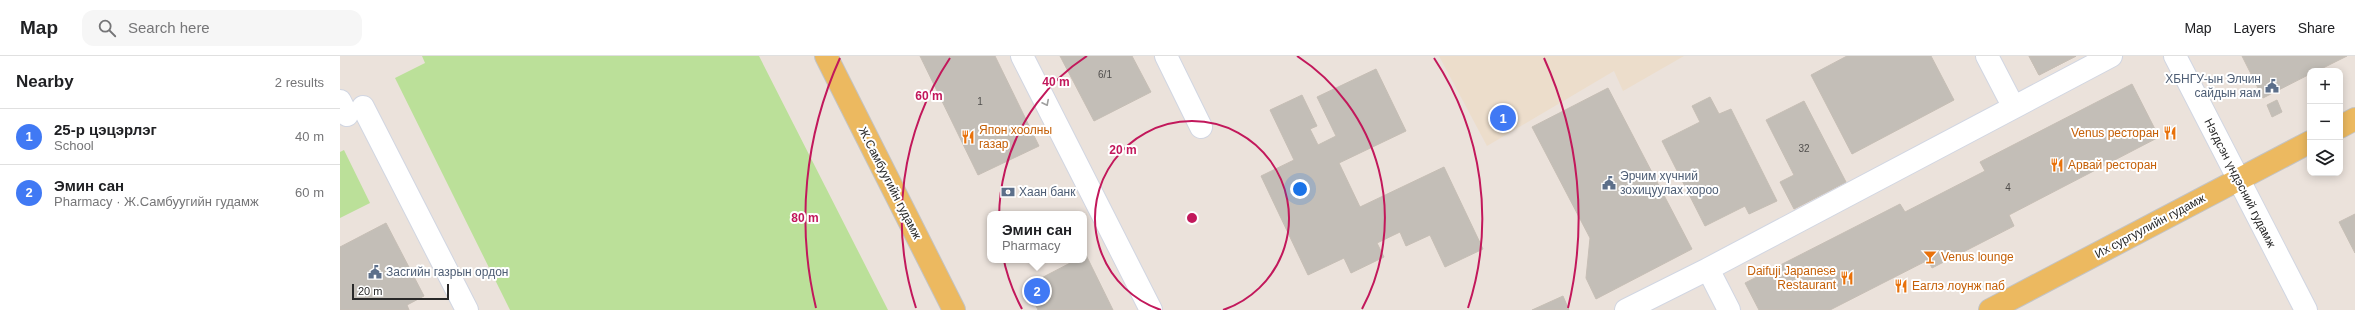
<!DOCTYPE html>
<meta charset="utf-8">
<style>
body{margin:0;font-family:Helvetica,sans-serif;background:#f6f6f6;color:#202124}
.controls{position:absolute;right:12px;top:12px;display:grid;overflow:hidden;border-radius:8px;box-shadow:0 2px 10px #0003}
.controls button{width:36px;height:36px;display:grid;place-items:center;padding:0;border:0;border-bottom:1px solid #e0e0e0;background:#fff;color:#202124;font:20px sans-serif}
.scale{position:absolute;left:12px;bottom:10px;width:97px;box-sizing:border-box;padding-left:4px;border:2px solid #292929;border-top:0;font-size:11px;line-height:14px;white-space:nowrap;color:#292929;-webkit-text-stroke:3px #fff;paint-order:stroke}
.you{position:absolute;left:960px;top:133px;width:14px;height:14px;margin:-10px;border:3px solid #fff;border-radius:50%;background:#1a73e8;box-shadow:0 0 0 6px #1a73e833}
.badge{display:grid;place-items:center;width:26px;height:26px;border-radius:50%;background:#4079f4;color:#fff;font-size:13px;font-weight:700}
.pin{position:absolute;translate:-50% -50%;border:2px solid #fff;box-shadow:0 1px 4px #0006}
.popup{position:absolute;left:647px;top:155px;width:100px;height:52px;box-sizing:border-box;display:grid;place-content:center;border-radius:8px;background:#fff;filter:drop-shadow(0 1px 3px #0005);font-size:13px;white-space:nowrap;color:#757577}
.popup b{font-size:15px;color:#202124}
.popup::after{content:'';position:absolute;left:50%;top:100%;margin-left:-8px;border:8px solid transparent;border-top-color:#fff}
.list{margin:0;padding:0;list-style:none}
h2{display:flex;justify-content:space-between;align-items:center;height:52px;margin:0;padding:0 16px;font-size:17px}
h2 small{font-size:13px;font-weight:400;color:#757577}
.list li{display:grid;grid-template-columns:26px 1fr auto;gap:12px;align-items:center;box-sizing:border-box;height:56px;padding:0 16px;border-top:1px solid #e0e0e0}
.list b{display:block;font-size:15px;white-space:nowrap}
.list p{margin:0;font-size:13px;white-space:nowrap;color:#757577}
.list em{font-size:13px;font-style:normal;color:#757577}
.icon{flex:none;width:22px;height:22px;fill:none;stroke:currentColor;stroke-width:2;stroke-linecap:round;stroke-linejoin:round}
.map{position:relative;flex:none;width:2015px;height:254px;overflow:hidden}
header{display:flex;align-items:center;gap:24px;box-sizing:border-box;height:56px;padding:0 20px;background:#fff;border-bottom:1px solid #e0e0e0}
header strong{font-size:19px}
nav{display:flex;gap:22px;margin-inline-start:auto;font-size:14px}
.search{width:280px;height:36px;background:#f6f6f6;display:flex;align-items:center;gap:10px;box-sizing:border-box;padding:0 14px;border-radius:12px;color:#757577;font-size:15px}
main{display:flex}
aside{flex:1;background:#fff}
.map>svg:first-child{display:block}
.education{fill:#ecddcb}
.grass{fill:#bbe099}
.building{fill:#c3beb7;stroke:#c6beb5}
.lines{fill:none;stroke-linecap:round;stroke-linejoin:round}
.minor-casing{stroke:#d1d6e2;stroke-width:24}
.major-casing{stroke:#c3c3c3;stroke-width:24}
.minor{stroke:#fff;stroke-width:22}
.major{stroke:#ecb960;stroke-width:22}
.oneway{stroke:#9f9f9f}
.ring{fill:none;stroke:#c2185b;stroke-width:2}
.labels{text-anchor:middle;stroke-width:4;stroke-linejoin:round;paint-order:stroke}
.number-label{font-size:10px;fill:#504e4c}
.service-label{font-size:12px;fill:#4e5e75;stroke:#fff;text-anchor:start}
.food-label{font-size:12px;fill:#c56008;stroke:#fff;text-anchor:start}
.street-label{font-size:12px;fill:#292929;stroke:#fff}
.centre{fill:#c2185b;stroke:#fff;stroke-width:2}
.ring-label{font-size:12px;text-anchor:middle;font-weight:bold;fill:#c2185b;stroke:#fff;stroke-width:4;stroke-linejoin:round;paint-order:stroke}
</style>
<header>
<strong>Map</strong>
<div class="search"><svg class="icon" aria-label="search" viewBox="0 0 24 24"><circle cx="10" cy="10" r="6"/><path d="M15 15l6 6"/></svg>Search here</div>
<nav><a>Map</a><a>Layers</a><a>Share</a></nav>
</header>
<main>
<aside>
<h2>Nearby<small>2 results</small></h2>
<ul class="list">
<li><span class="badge">1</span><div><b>25-р цэцэрлэг</b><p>School</p></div><em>40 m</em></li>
<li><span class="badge">2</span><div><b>Эмин сан</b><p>Pharmacy · Ж.Самбуугийн гудамж</p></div><em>60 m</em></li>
</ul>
</aside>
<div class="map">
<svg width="2015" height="254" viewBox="0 0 2015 254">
<rect width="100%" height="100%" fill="#ebe2db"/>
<!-- education -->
<path class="education" d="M1099 0H1344L1283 35 1274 15 1147 90Z"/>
<!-- grass -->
<path class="grass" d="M82 0H419L548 254H170L55 22 85 7Z
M4 94 30 147 0 162V96Z"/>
<!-- building -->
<path class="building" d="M580 0H655L699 90 638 119Z
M720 0H792L811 36 754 65Z
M1507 0H1591L1614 44 1512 98 1471 19Z
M1689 0H1736L1699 19Z
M1689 0H1736L1699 19Z
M1902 0H2007L1977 15H1970V18L1923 42Z
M1036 13 1066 75 999 107 1020 151 1104 111 1143 193 1105 211 1090 179 1066 190 1060 176 1037 187 1044 201 1011 217 1004 202 968 219 921 120 954 104 930 54 962 39 977 70 970 73 978 89 996 80 977 41Z
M1792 28 1819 81 1669 159 1674 170 1592 212 1588 204 1490 254H1419L1405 227 1560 148 1565 156 1645 115 1640 106Z
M1268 32 1352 193 1256 243 1246 222 1250 182 1192 71Z
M1370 41 1379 58 1391 53 1437 145 1409 158 1405 150 1365 170 1322 85 1360 66 1352 50Z
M1937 44 1942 56 1932 61 1927 49Z
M1464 45 1506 126 1454 153 1440 126 1454 119 1426 64Z
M2015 158V197L1999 166Z
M46 167 84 240 67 249 69 254H0V191Z
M746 199 773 254H698L686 230 736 204H744Z
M1223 240 1229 254H1192Z"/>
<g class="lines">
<!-- minor casing -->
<g class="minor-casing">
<path id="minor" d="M682 0 811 254
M826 0 861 71
M1647 0 1673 50
M1835 0 1966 254
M0 45 7 59
M23 51 127 254
M1368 213 1771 0
M1286 254 1368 213 1389 254"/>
</g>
<!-- major casing -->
<g class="major-casing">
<path id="major" d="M486 0 614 254
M2000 71 2015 63
M1650 254 1970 86"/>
</g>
<!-- minor -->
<use href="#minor" class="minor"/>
<!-- major -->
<use href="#major" class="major"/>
</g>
<!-- one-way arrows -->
<defs><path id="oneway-chevron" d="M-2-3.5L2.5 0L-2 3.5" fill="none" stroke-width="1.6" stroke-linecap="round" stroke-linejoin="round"/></defs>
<use class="oneway" href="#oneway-chevron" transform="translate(706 47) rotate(63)"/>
<!-- distance rings -->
<g class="ring">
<path d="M821 254A97 97 0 1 1 883 254"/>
<path d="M682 253A193 193 0 0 1 747 0M957 0A193 193 0 0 1 1022 253"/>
<path d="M576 252A290 290 0 0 1 610 2M1094 2A290 290 0 0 1 1128 252"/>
<path d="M476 252A387 387 0 0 1 500 2M1204 2A387 387 0 0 1 1228 252"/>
</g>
<!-- icons -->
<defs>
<g id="civic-bare" transform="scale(1.08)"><path d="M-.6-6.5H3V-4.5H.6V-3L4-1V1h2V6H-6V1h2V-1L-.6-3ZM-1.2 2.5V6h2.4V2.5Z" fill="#5c6f8a" stroke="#fff" stroke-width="2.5" paint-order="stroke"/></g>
<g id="restaurant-bare" transform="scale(1.08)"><path d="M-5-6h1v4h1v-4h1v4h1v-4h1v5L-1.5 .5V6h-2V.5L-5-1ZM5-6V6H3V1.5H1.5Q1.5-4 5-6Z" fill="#e8710a" stroke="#fff" stroke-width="2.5" paint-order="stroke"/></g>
<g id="bank-bare" transform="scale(1.08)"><path d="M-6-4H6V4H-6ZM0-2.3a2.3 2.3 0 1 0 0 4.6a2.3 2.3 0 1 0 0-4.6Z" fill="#5c6f8a" stroke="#fff" stroke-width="2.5" paint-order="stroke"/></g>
<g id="bar-bare" transform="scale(1.08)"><path d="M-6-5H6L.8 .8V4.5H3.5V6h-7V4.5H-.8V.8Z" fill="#e8710a" stroke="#fff" stroke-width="2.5" paint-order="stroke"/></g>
</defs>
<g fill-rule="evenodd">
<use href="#civic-bare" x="1932" y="30"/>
<use href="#restaurant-bare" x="1830" y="77"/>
<use href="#restaurant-bare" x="628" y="81"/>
<use href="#restaurant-bare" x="1717" y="109"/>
<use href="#civic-bare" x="1269" y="127"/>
<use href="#bank-bare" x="668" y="136"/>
<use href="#bar-bare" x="1590" y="201"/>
<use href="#civic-bare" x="35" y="216"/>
<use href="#restaurant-bare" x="1507" y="222"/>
<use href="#restaurant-bare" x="1561" y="230"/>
</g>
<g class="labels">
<!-- number labels -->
<g class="number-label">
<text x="765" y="22">6/1</text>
<text x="640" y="49">1</text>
<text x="1464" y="96">32</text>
<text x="1668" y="135">4</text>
</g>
<!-- service labels -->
<g class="service-label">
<text x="1921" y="27" text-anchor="end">ХБНГУ-ын Элчин<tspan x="1921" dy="14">сайдын яам</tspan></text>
<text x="1280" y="124">Эрчим хүчний<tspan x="1280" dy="14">зохицуулах хороо</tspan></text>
<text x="679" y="140">Хаан банк</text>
<text x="46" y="220">Засгийн газрын ордон</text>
</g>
<!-- food labels -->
<g class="food-label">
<text x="639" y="78">Япон хоолны<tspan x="639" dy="14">газар</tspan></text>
<text x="1819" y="81" text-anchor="end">Venus ресторан</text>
<text x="1728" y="113">Арвай ресторан</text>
<text x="1601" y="205">Venus lounge</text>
<text x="1496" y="219" text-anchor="end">Daifuji Japanese<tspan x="1496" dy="14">Restaurant</tspan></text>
<text x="1572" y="234">Еаглэ лоунж паб</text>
</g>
<!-- street labels -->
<g class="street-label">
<text transform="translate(550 127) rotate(63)" y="4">Ж.Самбуугийн гудамж</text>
<text transform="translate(1900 127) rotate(63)" y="4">Нэгдсэн үндэсний гудамж</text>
<text transform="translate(1810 170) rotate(-28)" y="4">Их сургуулийн гудамж</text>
</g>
</g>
<circle cx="852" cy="162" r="6" class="centre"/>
<g class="ring-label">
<text x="716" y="30">40 m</text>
<text x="589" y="44">60 m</text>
<text x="783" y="98">20 m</text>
<text x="465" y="166">80 m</text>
</g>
</svg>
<div class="controls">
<button>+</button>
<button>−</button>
<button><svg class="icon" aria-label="layers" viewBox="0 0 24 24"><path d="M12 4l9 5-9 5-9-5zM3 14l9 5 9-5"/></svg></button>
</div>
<div class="scale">20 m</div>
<div class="you"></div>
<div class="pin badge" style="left:1163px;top:62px">1</div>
<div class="pin badge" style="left:697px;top:235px">2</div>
<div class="popup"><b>Эмин сан</b>Pharmacy</div>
</div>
</main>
